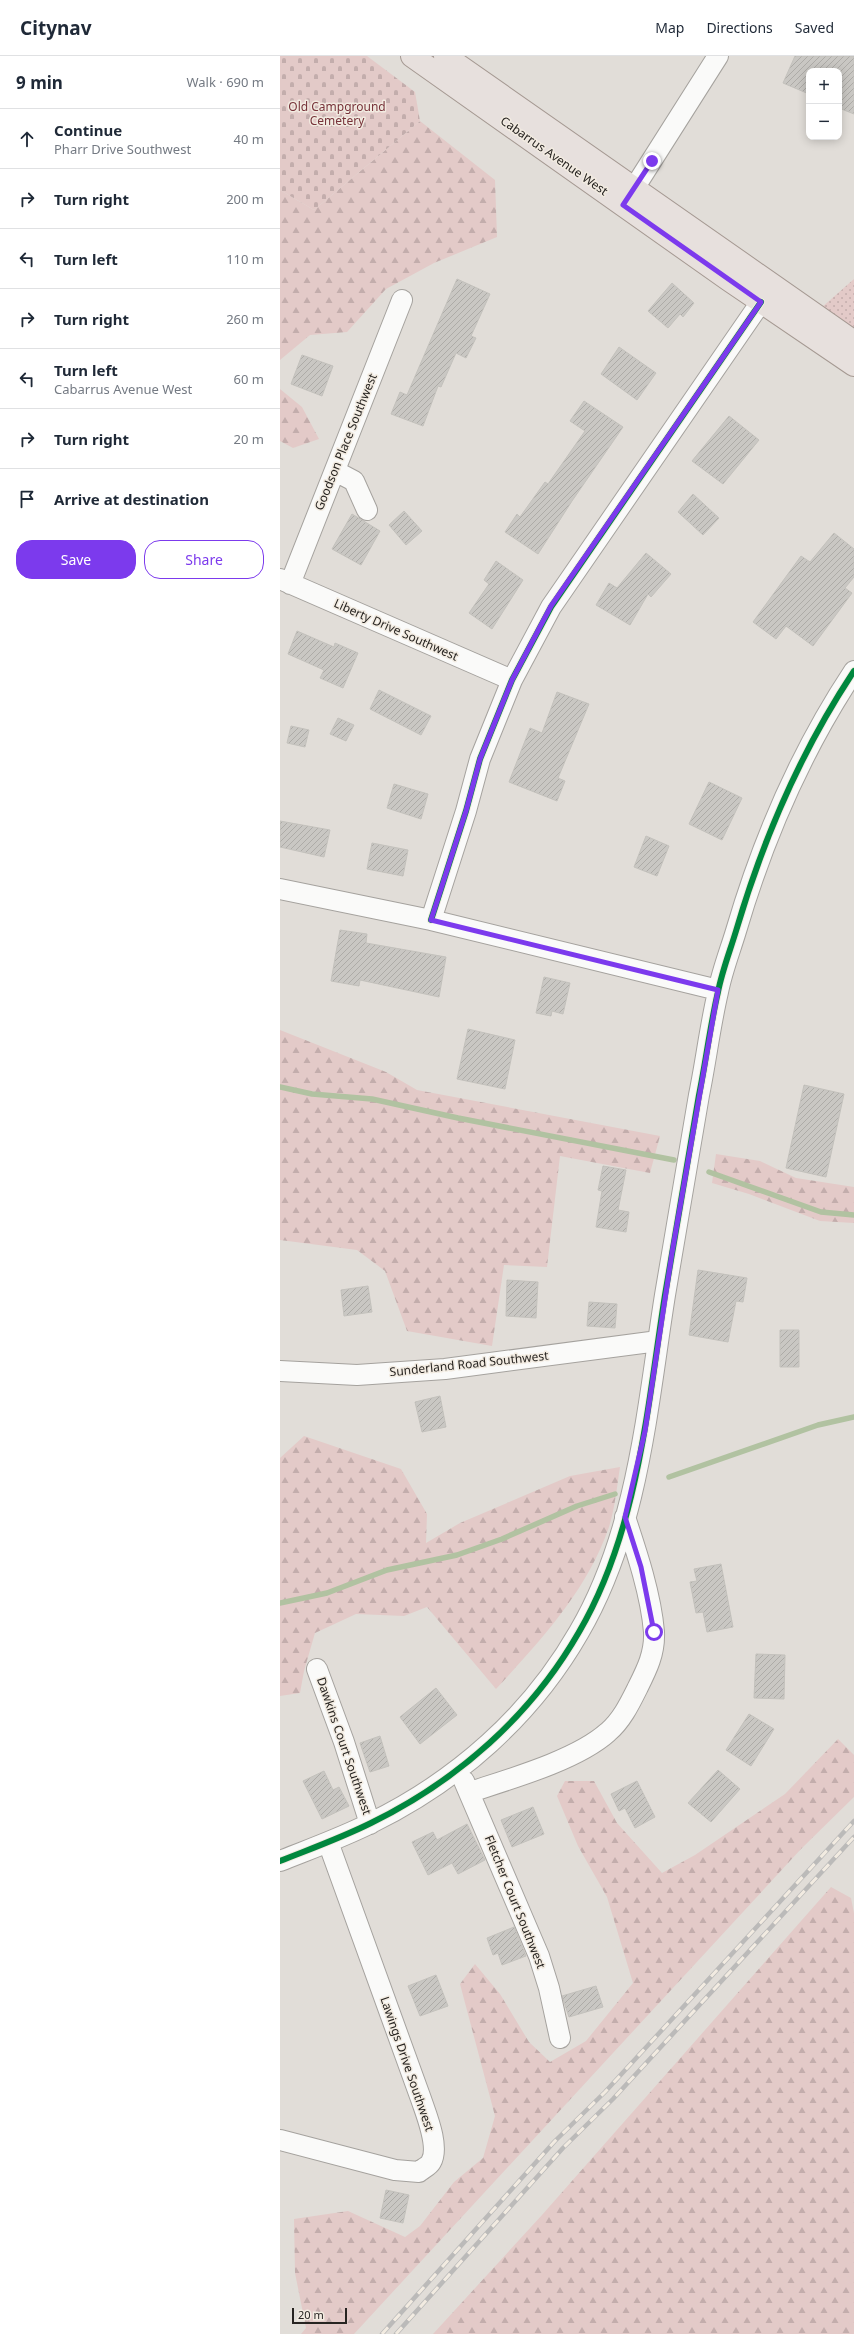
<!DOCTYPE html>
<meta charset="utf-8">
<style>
body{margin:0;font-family:"Noto Sans",sans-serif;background:#f2f2f3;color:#1f2937}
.controls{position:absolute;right:12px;top:12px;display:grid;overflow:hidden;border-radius:8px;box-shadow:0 2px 10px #0003}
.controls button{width:36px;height:36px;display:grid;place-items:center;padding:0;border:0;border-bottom:1px solid #e0e1e3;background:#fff;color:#1f2937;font:20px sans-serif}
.scale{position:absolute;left:12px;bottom:10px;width:55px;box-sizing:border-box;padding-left:4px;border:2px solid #272421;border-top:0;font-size:11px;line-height:14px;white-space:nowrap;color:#272421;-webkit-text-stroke:3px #f2ebe1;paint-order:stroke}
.stop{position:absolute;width:12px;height:12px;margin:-9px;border:3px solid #7c3aed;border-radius:50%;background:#fff}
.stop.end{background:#7c3aed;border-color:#fff;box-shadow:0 1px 4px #0008}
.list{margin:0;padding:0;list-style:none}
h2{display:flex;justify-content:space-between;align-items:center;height:52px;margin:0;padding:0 16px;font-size:17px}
h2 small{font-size:13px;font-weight:400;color:#747a83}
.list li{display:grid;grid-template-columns:26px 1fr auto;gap:12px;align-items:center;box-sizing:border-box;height:60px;padding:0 16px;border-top:1px solid #e0e1e3}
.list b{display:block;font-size:15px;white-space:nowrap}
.list p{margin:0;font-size:13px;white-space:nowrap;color:#747a83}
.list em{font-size:13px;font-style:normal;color:#747a83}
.actions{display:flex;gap:8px;padding:12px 16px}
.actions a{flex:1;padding:9px 0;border:1px solid #7c3aed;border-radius:16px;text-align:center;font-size:14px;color:#7c3aed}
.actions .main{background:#7c3aed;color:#fff}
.icon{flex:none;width:22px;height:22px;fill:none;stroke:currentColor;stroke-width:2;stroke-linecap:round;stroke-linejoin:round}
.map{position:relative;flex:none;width:574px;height:2278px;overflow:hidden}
header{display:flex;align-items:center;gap:24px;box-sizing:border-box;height:56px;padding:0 20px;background:#fff;border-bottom:1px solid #e0e1e3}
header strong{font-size:19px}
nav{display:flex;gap:22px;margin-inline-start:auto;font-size:14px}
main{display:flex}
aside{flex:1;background:#fff}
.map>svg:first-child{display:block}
.grass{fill:url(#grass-dots)}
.forest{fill:url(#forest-firs)}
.cemetery{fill:url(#cemetery-stones)}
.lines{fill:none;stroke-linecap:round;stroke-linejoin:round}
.stream{stroke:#b1c2a1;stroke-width:5.5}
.building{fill:url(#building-hatch);stroke:#c3c1bc}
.minor-casing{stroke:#a5a29e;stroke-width:22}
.major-casing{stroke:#a59992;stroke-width:24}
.minor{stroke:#fafaf9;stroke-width:20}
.major{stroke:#e7e0dd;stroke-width:22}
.rail-casing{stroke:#bbbab9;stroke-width:4.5}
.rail{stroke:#f2ebe1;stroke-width:3;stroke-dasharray:9;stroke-linecap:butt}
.cycleway-casing{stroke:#f2ebe1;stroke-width:8}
.cycleway{stroke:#00873e;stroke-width:6}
.route{stroke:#7c3aed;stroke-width:5}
.labels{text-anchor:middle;stroke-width:3;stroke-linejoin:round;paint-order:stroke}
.park-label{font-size:12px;fill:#773239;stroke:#f2ebe1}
.street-label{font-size:12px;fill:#272421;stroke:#f2ebe1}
</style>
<header>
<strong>Citynav</strong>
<nav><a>Map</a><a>Directions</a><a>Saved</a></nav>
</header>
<main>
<aside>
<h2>9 min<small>Walk · 690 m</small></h2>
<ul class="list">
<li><svg class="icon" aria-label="ahead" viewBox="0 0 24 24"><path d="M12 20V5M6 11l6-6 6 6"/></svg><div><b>Continue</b><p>Pharr Drive Southwest</p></div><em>40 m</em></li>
<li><svg class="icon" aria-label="right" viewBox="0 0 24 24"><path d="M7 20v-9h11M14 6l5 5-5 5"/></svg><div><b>Turn right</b></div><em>200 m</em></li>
<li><svg class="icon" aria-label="left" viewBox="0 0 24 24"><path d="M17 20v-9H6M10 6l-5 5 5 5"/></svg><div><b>Turn left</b></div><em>110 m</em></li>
<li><svg class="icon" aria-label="right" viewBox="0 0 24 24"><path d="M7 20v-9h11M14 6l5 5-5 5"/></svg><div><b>Turn right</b></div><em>260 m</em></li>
<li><svg class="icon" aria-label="left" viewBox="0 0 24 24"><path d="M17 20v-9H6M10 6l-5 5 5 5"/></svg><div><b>Turn left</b><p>Cabarrus Avenue West</p></div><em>60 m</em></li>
<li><svg class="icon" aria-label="right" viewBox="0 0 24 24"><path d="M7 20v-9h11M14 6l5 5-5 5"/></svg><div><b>Turn right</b></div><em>20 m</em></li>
<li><svg class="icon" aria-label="arrive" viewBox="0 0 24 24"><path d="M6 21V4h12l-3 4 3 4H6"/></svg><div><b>Arrive at destination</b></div></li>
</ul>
<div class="actions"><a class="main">Save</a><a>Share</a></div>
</aside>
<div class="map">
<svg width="574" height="2278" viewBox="0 0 574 2278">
<defs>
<pattern id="grass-dots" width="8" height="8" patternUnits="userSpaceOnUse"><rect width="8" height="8" fill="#e3cac8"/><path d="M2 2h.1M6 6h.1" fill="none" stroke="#c3adac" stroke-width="1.8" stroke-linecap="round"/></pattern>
<pattern id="forest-firs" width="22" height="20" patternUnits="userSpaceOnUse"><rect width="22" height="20" fill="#e3cac8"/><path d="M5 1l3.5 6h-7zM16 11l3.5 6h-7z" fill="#c3adac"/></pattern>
<pattern id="cemetery-stones" width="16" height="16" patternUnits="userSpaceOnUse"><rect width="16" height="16" fill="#e3cac8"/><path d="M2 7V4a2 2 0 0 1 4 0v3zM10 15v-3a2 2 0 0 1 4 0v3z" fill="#c3adac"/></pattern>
<pattern id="building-hatch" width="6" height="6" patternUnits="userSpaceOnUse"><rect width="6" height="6" fill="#c9c7c3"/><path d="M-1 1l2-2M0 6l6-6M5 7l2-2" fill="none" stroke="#adaba7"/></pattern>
</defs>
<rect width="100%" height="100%" fill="#e1ddd8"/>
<!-- grass -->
<path class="grass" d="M574 223V276L541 252Z"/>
<!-- forest -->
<path class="forest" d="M140 65 215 124 217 181 154 207 106 233 67 276 30 279 0 304V134L34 154Z
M0 333 22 351 39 383 13 392 0 385Z
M0 974 106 1016 137 1034 380 1080 370 1117 280 1100 267 1211 224 1209 212 1290 127 1275 105 1215 77 1194 0 1184Z
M436 1098 480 1105 516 1122 574 1131V1167L540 1165 469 1138 432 1127Z
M24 1380 121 1413 147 1458 146 1487 180 1467 290 1420 340 1411C337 1430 335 1452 329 1471 307 1535 261 1584 216 1633L147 1551 124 1560 76 1558 35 1577 24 1615 20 1637 0 1640V1402Z
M558 1683 574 1699V1741L521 1793 74 2278H21L26 2272 15 2217 14 2163 68 2155 125 2181 140 2170 174 2126 203 2102 215 2060 180 1928 195 1908 220 1938 249 1986 270 2006 306 1985 353 1927 327 1841 298 1790 277 1740 285 1725H314L337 1767 382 1817 415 1799 505 1738Z
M551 1831 571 1842 574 1857V2278H153L262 2159Z"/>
<!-- cemetery -->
<path class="cemetery" d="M0 0H87L135 36 140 65 34 154 0 134Z"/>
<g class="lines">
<!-- stream -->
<path class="stream" d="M0 1031 32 1038 92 1043 178 1062 394 1104
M429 1116 541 1156 574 1159
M389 1421 538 1369 574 1361
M0 1547 47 1537 107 1514 177 1499 222 1483 297 1450 335 1438"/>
</g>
<!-- building -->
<path class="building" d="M515 0H574V58L559 52V15H529V38L503 27Z
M177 223 210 238 191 280 196 282 186 302 176 297 161 331 158 330 143 370 111 358 120 336 127 339Z
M392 227 414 247 403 261 400 258 388 272 368 255Z
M339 291 376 317 357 344 321 318Z
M22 299 53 310 42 340 11 328Z
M304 345 343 371 292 445 258 498 225 476 237 458 240 461 265 426 268 428 305 375 290 365Z
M449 360 479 384 443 428 412 405Z
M413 438 439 462 423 479 398 456Z
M124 455 142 475 126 489 109 469Z
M72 458 100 475 81 509 52 493Z
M554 477 574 493V521L565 532 572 537 533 590 506 570 496 583 473 566 521 500 530 506Z
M366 497 391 518 371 541 368 538 350 569 316 549 329 527 337 532Z
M216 505 243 524 212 573 189 557 209 528 204 524Z
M17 575 54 591 55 587 78 597 63 632 40 622 44 614 8 598Z
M99 634 151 660 141 679 90 653Z
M277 636 309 648 278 722 285 725 277 745 229 726 250 672 262 677Z
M58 662 74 669 66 685 50 678Z
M11 670 29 674 25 691 7 687Z
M429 726 462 742 442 784 409 768Z
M114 728 148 738 141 763 107 752Z
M0 765 50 774 44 801 0 791Z
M366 780 389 790 377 820 354 811Z
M92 787 128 794 123 820 87 813Z
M60 874 87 878 86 887 166 901 159 941 80 924 79 930 51 925Z
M264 921 290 927 283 958 272 955 271 960 256 957Z
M188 973 235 984 225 1033 177 1023Z
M524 1029 564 1038 546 1121 506 1112Z
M323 1110 346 1114 338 1154 349 1156 346 1176 316 1171 322 1135 318 1134Z
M418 1214 467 1222 463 1246 456 1245 448 1286 409 1279Z
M227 1224 258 1226 256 1262 226 1260Z
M88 1230 92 1256 64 1260 61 1234Z
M309 1246 337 1248 335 1272 307 1270Z
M500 1274H519V1311H500Z
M160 1340 166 1371 142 1376 135 1346Z
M441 1508 453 1571 427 1576 423 1556 416 1557 410 1526 417 1525 414 1513Z
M476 1598 505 1599 504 1643 474 1642Z
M156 1632 177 1659 140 1688 120 1661Z
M469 1658 494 1673 471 1710 446 1694Z
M100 1680 109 1710 90 1716 80 1687Z
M438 1714 460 1733 431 1766 408 1747Z
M44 1715 53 1734 59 1731 69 1750 42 1763 23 1725Z
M357 1725 375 1761 355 1772 345 1752 339 1755 331 1738Z
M253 1751 264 1778 232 1791 221 1764Z
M187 1768 205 1804 178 1818 172 1807 148 1819 132 1786 153 1776 157 1784Z
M234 1871 246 1900 222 1909 218 1897 213 1899 207 1882Z
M156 1919 168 1950 140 1960 128 1930Z
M316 1930 323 1951 289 1961 282 1940Z
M106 2134 129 2139 123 2167 100 2162Z"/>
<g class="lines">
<!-- minor casing -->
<g class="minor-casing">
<path id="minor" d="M346 145 438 0
M55 415 74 425 87 454
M0 523 232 624
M10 528 122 244
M0 833 151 864 438 934
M151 864 186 755 200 703 232 624 271 551 481 246
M0 1315 77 1319 165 1313 378 1285
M37 1613 64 1686 90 1768
M184 1725 259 1900 269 1932 280 1982
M190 1736C230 1723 297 1704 328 1676 342 1664 350 1647 358 1631 367 1613 375 1597 374 1576 371 1539 357 1497 345 1461
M0 1805C30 1793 61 1782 91 1767 177 1725 251 1660 299 1576 358 1475 367 1353 385 1239 396 1172 408 1106 419 1039 426 1005 430 970 438 936 442 915 450 895 456 875 483 783 521 695 574 615
M0 2084 115 2114 139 2116C142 2113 149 2110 151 2106 160 2091 146 2058 141 2043L48 1786"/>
</g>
<!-- major casing -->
<g class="major-casing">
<path id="major" d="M132 0 449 224 574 309
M165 0 574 286"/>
</g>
<!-- minor -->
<use href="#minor" class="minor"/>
<!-- major -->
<use href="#major" class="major"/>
<!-- rail casing -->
<g class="rail-casing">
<path id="rail" d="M102 2278 275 2085 325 2036 574 1765
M116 2278 283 2092 333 2043 574 1781"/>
</g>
<!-- rail -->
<use href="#rail" class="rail"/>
<!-- cycleway casing -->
<g class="cycleway-casing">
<path id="cycleway" d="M151 864 186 755 200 703 232 624 271 551 481 246
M0 1805C30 1793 61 1782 91 1767 177 1725 251 1660 299 1576 358 1475 367 1353 385 1239 396 1172 408 1106 419 1039 426 1005 430 970 438 936 442 915 450 895 456 875 483 783 521 695 574 615"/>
</g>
<!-- cycleway -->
<use href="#cycleway" class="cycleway"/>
</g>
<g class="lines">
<!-- route -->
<path class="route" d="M372 105 343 149 481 246 271 550 232 624 200 703 186 755 151 864 438 934 392 1197 365 1375 345 1461 361 1511 374 1576"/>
</g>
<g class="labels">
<!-- park labels -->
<g class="park-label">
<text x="57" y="55">Old Campground<tspan x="57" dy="14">Cemetery</tspan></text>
</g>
<!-- street labels -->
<g class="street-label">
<text transform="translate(274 100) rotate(35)" y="4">Cabarrus Avenue West</text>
<text transform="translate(66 386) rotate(-68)" y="4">Goodson Place Southwest</text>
<text transform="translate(116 574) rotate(24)" y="4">Liberty Drive Southwest</text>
<text transform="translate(189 1308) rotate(-6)" y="4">Sunderland Road Southwest</text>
<text transform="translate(64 1690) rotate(71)" y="4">Dawkins Court Southwest</text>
<text transform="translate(235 1846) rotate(68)" y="4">Fletcher Court Southwest</text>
<text transform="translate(127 2008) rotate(71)" y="4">Lawings Drive Southwest</text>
</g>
</g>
</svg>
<div class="controls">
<button>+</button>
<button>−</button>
</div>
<div class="scale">20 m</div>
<div class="stop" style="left:374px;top:1576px"></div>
<div class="stop end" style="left:372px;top:105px"></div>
</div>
</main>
